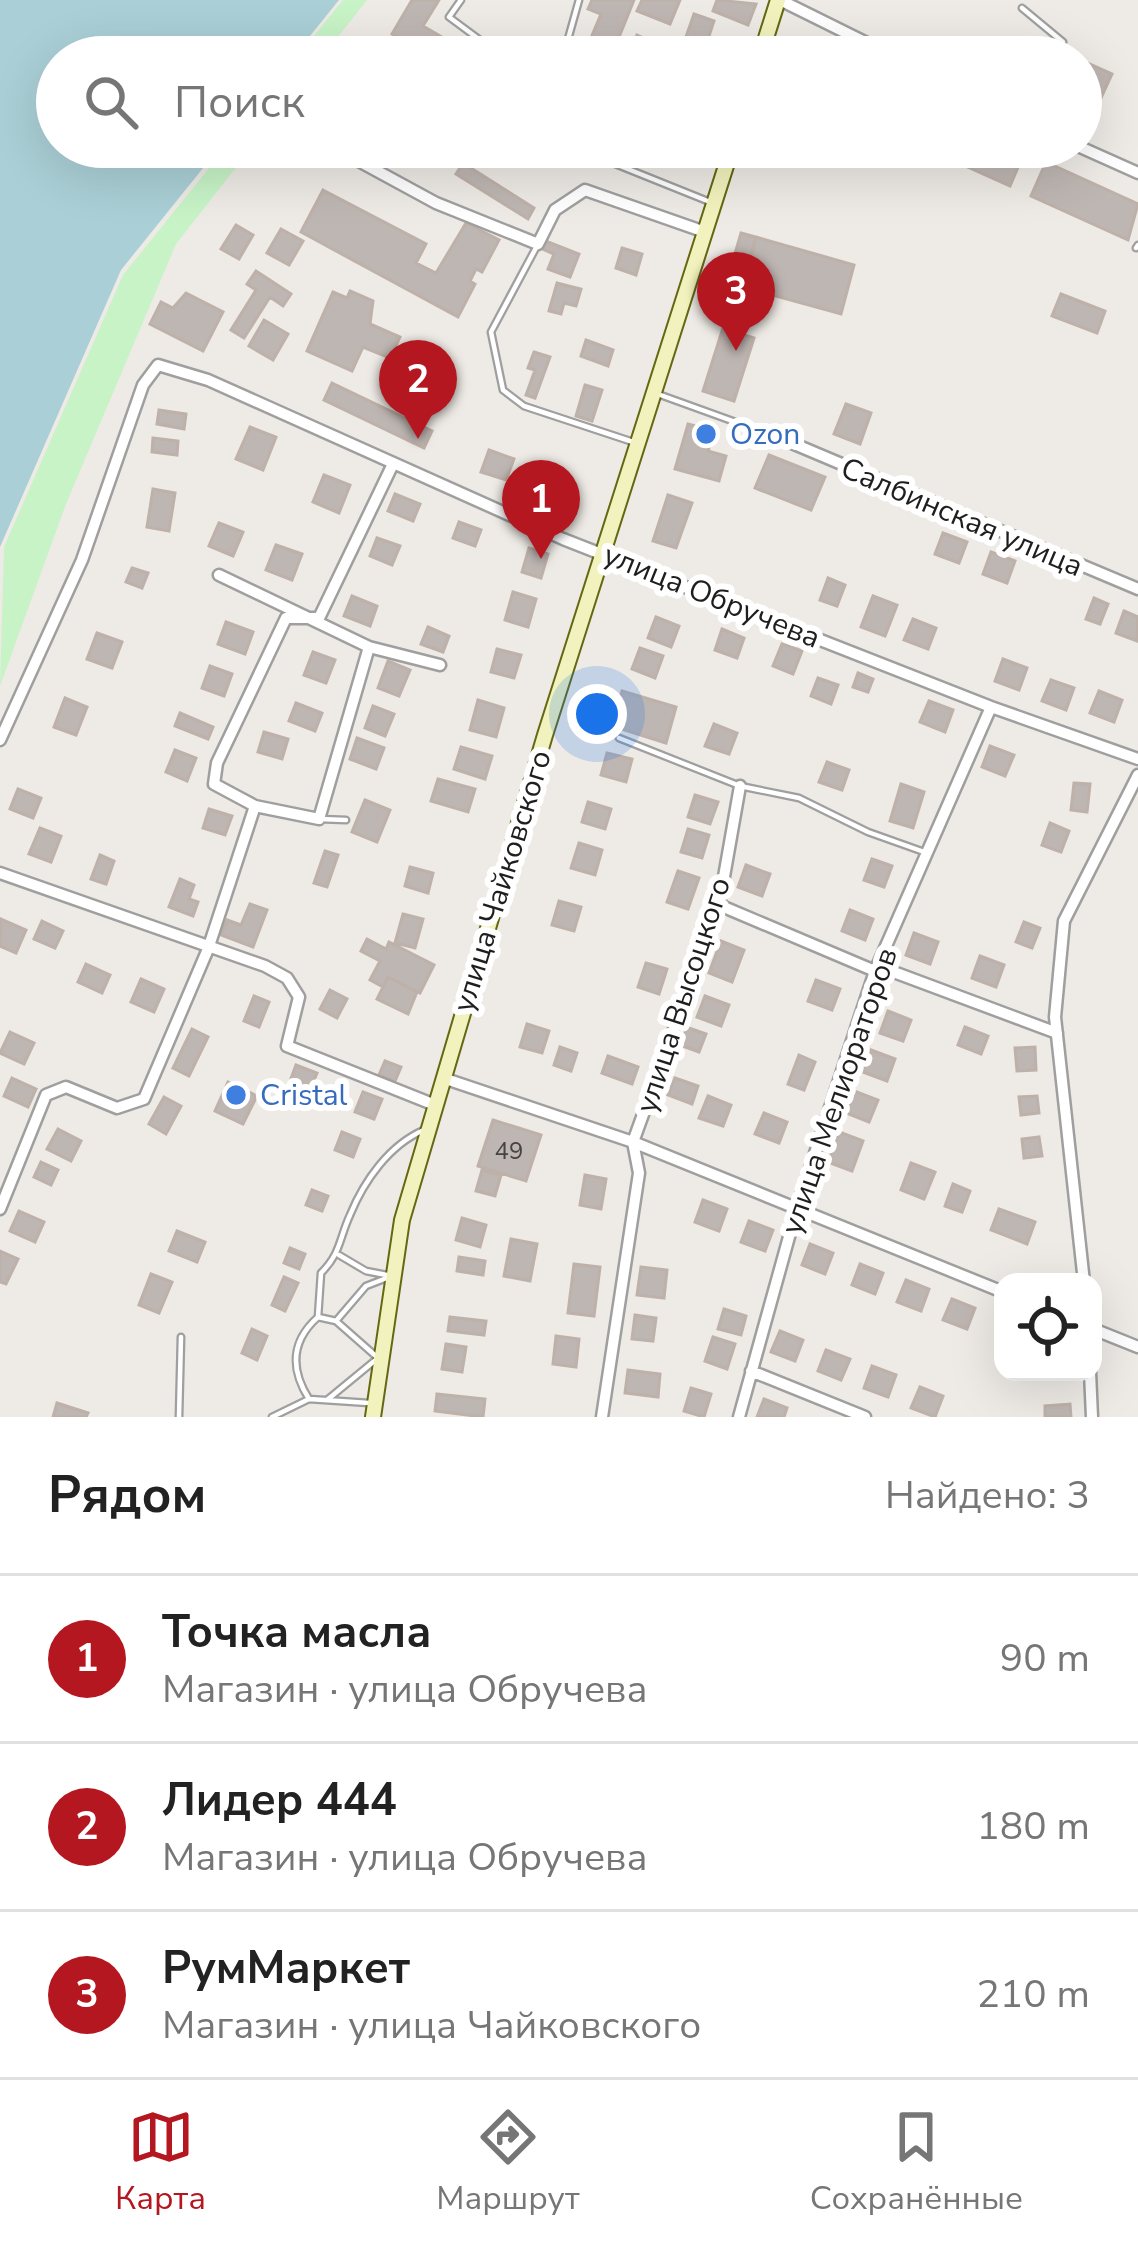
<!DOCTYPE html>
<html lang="ru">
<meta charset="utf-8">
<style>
body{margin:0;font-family:"Nunito Sans",sans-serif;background:#f2f2f2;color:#222}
.controls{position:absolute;right:36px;bottom:36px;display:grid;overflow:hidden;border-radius:24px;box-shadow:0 12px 48px #0002}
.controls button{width:108px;height:108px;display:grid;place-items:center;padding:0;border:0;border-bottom:3px solid #e0e0e0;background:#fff;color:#222;font:60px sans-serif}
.you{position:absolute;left:597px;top:714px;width:42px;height:42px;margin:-30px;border:9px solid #fff;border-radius:50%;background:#1a73e8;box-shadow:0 0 0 18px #1a73e833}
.badge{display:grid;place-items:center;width:78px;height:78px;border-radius:50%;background:#b51720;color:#fff;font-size:39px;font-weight:700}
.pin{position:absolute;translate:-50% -99px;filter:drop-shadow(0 3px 6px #0008)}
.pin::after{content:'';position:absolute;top:63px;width:42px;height:36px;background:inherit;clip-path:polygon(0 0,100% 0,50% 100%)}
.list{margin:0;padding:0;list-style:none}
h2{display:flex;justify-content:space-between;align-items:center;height:156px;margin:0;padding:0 48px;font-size:51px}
h2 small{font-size:39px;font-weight:400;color:#767676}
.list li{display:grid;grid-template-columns:78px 1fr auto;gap:36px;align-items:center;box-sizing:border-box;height:168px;padding:0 48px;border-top:3px solid #e0e0e0}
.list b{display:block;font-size:45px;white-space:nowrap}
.list p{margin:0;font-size:39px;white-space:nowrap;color:#767676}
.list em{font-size:39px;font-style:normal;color:#767676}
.icon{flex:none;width:66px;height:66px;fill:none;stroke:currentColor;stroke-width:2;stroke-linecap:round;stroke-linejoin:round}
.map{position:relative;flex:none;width:1138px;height:1417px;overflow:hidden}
.search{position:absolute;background:#fff;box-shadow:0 12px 48px #0002;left:36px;right:36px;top:36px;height:132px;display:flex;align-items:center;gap:30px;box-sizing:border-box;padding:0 42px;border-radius:66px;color:#767676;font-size:45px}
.sheet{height:660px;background:#fff}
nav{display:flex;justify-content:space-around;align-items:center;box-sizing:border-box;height:168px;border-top:3px solid #e0e0e0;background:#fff;font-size:33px;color:#767676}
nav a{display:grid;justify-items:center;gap:6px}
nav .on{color:#b51720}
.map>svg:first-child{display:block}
.park{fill:#c7f3c7}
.water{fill:#aacfd6}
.building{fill:#beb6b2;stroke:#beb1a9;stroke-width:3}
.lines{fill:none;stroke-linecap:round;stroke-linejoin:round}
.lane-casing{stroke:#9f9f9f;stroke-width:9}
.street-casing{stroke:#9f9f9f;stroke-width:15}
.secondary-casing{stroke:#646811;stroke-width:18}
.lane{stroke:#fff;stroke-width:4.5}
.street{stroke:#fff;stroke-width:10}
.secondary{stroke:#f2f2be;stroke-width:14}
.shop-dot{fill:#3f7fe0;stroke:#fff;stroke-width:4.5}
.labels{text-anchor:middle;stroke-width:12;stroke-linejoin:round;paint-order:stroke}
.number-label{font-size:24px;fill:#464443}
.shop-label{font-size:30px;fill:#366cbe;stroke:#fff;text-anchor:start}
.street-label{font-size:30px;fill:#1e1e1e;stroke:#fff}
</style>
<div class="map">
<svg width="1138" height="1417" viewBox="0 0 1138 1417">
<rect width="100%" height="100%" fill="#eeeae5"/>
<!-- park -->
<path class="park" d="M343 0H367L322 57H297Z
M226 147H252L176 244 66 504 0 686 4 547 123 275Z"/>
<!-- water -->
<path class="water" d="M0 0H339L293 57H57V147H220L121 270 0 547Z"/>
<!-- building -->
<path class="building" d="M412 0H439L423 26 476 57H431L392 34Z
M592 0H634L611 57H583L601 14 588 9Z
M642 0H680L670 24 637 11Z
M717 0 756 4 748 25 713 11Z
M694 14 714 21 702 57H679Z
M637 35 659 45 654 57 628 55Z
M1081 60 1112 74 1100 100 1081 91Z
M370 147H405L396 162Z
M478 147H498L487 166 472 158Z
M923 147H1010L1024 153 1010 186Z
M1046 162 1138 204 1128 240 1031 196Z
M463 163 534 208 528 219 456 174Z
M323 190 426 244 416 263 436 273 466 223 499 240 482 272 476 269 470 281 475 284 458 317 301 232Z
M236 225 253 235 239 259 221 249Z
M281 229 303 241 289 265 267 253Z
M741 233 756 237 739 299 723 295Z
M756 237 854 265 841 314 754 290 751 302 739 299Z
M543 240 579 254 570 277 548 269 554 254 540 248Z
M622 248 642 254 636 275 616 268Z
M256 271 291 294 283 306 270 297 244 338 231 330 256 290 247 284Z
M557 283 581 289 576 306 564 303 561 314 549 311Z
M350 291 373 301 370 324 400 337 390 358 363 347 352 371 307 351 333 292 347 298Z
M186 293 223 312 203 351 150 324 161 302 173 308Z
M1061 294 1105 311 1097 333 1052 316Z
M264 320 288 334 273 360 249 346Z
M723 328 754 338 734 401 703 391Z
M586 340 613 350 608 366 581 356Z
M534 352 550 357 535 398 526 395 535 370 528 368Z
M332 383 432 431 424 448 324 400Z
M585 385 602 390 592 421 576 416Z
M846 404 871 413 860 444 834 434Z
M159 410 186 414 184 429 157 424Z
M688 424 714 431 708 451 726 456 719 481 675 469Z
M250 427 276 437 263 470 236 459Z
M153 438 178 441 177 455 152 452Z
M489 450 514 459 506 480 481 472Z
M769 455 825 477 811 510 755 488Z
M324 475 350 485 339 513 313 502Z
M540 477 575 490 567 509 533 496Z
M153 489 175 493 169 531 147 527Z
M395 494 420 504 413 521 388 511Z
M668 495 692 503 676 548 653 541Z
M459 522 481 530 475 546 453 538Z
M219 523 243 532 233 556 209 546Z
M943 533 967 542 959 563 935 554Z
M377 538 400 546 392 565 370 556Z
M276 545 302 554 292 580 266 570Z
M529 548 548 554 541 578 522 572Z
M991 552 1015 561 1007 583 983 574Z
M132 568 148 573 142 588 126 582Z
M828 578 845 585 837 606 820 600Z
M513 592 536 599 528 627 505 620Z
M352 596 377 606 370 626 344 616Z
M873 596 897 605 885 636 861 627Z
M1094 598 1108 604 1100 624 1086 619Z
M1124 611 1138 617 1137 641 1116 633Z
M656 617 679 626 671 647 648 638Z
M913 619 936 628 928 649 904 640Z
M226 622 253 632 245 654 218 644Z
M428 627 449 636 443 652 421 644Z
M722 629 744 638 737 658 715 650Z
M97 633 122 642 112 668 87 659Z
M782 644 802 651 793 674 773 666Z
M640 648 663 656 655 678 632 669Z
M497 649 521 655 514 678 491 672Z
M313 652 335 660 326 683 304 675Z
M1003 659 1027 668 1019 690 995 681Z
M388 661 410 670 399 696 378 688Z
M210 666 232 674 224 696 202 688Z
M858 673 873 679 868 692 853 687Z
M818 678 838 685 831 704 811 696Z
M1051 680 1074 688 1066 710 1042 701Z
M622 691 676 707 666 743 612 726Z
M1099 691 1122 700 1114 722 1090 713Z
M65 698 87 707 76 735 54 727Z
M478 700 504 708 496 737 470 730Z
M929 701 953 710 945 732 920 722Z
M296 703 322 713 315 731 289 721Z
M373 706 394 714 385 736 365 728Z
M180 713 213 727 208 739 175 726Z
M714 724 737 733 729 754 705 746Z
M264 732 288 739 282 759 258 752Z
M357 738 384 748 376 769 350 759Z
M990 746 1014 755 1005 776 982 767Z
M461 747 492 756 485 779 454 769Z
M175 750 196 758 187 781 166 772Z
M607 753 632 759 626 782 601 775Z
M827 762 849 770 842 790 819 782Z
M438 779 475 789 468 812 431 801Z
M1074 783 1090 784 1087 812 1071 810Z
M901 784 924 792 913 828 890 821Z
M18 789 41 798 33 818 10 809Z
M695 795 718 802 710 824 688 817Z
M365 800 390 810 377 842 352 832Z
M588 802 611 809 605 829 582 822Z
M209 809 232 816 225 835 203 828Z
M1050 823 1069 831 1061 852 1042 845Z
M40 828 61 836 51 862 29 854Z
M688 829 709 835 702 858 681 852Z
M579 843 602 850 595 875 571 868Z
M325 851 338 855 327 887 314 883Z
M100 855 114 861 106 884 91 879Z
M872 859 892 866 884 887 864 880Z
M746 865 770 874 762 896 738 887Z
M410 867 433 873 428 893 405 886Z
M678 871 699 878 688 909 667 902Z
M180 879 194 885 189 899 198 902 193 916 169 907Z
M559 901 581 907 574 931 552 925Z
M250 904 267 910 253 947 221 935 227 920 241 925Z
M850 910 873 919 865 940 842 931Z
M403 914 423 919 415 948 395 943Z
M1 919 26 930 16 953 0 946Z
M42 921 63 931 55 948 34 939Z
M1024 922 1040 928 1032 948 1016 942Z
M914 933 938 942 930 964 906 955Z
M367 939 386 949 389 942 434 965 420 993 388 977 383 987 370 980 380 961 361 951Z
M721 941 744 950 732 982 709 973Z
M980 956 1004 965 996 987 972 978Z
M646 963 667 969 659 994 638 987Z
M86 964 110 975 102 993 78 982Z
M388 977 417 992 408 1014 377 999Z
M141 979 164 989 154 1012 131 1002Z
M816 980 840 989 832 1010 808 1001Z
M330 990 347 999 337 1018 320 1009Z
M254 996 269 1002 259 1027 244 1021Z
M705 996 729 1005 721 1026 697 1017Z
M888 1011 911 1020 903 1041 880 1033Z
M527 1024 549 1031 542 1053 520 1047Z
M686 1027 706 1034 699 1052 680 1045Z
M965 1027 988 1036 981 1054 958 1045Z
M192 1029 208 1037 189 1076 173 1068Z
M10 1032 34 1043 24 1064 0 1053Z
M560 1047 577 1053 571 1071 554 1065Z
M1035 1047 1036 1070 1017 1071 1015 1048Z
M871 1050 895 1059 887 1081 863 1072Z
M799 1055 815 1062 804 1090 788 1084Z
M608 1056 638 1067 632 1084 602 1073Z
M385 1061 401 1067 395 1081 379 1075Z
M296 1065 317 1073 309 1092 289 1084Z
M12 1078 36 1089 28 1107 4 1096Z
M675 1078 698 1086 692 1104 668 1095Z
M228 1082 257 1096 243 1124 215 1111Z
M854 1091 878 1100 869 1122 846 1113Z
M363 1092 382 1099 374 1119 355 1112Z
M708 1096 731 1105 723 1126 699 1118Z
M1037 1096 1039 1113 1021 1115 1019 1097Z
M164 1097 181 1106 166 1134 149 1124Z
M764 1113 787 1122 779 1143 755 1134Z
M493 1120 541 1135 526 1181 478 1166Z
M58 1129 81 1141 71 1161 47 1149Z
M342 1132 360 1139 353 1157 335 1150Z
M839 1132 863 1141 852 1171 828 1162Z
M1039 1137 1042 1156 1024 1158 1022 1139Z
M41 1162 58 1170 51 1185 34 1177Z
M911 1163 935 1172 924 1199 901 1190Z
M482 1170 501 1175 495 1196 476 1191Z
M585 1175 606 1179 601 1209 580 1205Z
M953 1184 970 1191 962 1212 945 1206Z
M312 1190 328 1196 322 1211 306 1205Z
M703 1200 727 1209 719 1231 695 1222Z
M999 1209 1035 1222 1027 1244 991 1230Z
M19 1211 44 1222 35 1242 10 1231Z
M462 1218 486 1225 480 1247 456 1240Z
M749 1221 773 1230 765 1251 741 1242Z
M177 1231 205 1242 197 1262 169 1251Z
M511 1239 537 1244 530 1281 504 1276Z
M810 1244 833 1253 825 1274 802 1265Z
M290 1248 305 1254 299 1269 284 1263Z
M0 1251 18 1259 6 1284 0 1282Z
M459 1257 485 1261 483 1275 457 1271Z
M574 1264 600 1267 594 1316 568 1313Z
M860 1264 883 1273 875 1294 852 1285Z
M641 1267 667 1270 664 1298 637 1295Z
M151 1274 172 1282 159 1313 139 1305Z
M284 1277 298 1283 285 1311 272 1305Z
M906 1280 929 1289 921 1311 897 1302Z
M952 1299 975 1308 967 1329 943 1320Z
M724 1309 746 1316 741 1335 718 1329Z
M635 1315 656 1318 653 1341 632 1339Z
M450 1317 486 1321 484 1335 448 1331Z
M252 1329 267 1336 257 1360 242 1353Z
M780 1331 803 1340 795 1361 771 1352Z
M556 1336 579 1339 576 1367 553 1364Z
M713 1337 735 1344 727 1369 705 1361Z
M446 1344 466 1347 462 1372 442 1369Z
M826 1350 850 1359 841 1380 818 1371Z
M872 1366 896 1375 888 1397 864 1388Z
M628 1370 660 1374 658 1397 625 1393Z
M920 1387 943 1396 935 1417 911 1408Z
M691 1388 711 1394 704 1417 684 1411Z
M437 1394 485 1399 483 1417 435 1411Z
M764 1399 787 1408 784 1417H757Z
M57 1403 88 1413 86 1417H53Z
M1070 1404 1071 1417H1045V1406Z"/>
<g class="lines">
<!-- lane casing -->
<g class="lane-casing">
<path id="lane" d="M461 0 449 17 503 57
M1022 8 1063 42 1057 57
M563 57 579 0
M585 147 588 153 710 202
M538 244 491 332 503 390 524 406 633 442
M1136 248 1138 245
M655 393 785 440
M619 738 740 786 799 798 868 832 927 853
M319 819 346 820
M318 1317 336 1321 378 1358 327 1400
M336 1321 366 1286 392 1276 366 1271 339 1255
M309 1399C290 1369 291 1341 318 1317L321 1273C341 1253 339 1239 350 1215 364 1181 389 1145 424 1130
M179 1417 181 1337
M272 1417 309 1399 369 1403"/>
</g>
<!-- street casing -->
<g class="street-casing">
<path id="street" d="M780 0 895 57
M333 147 436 203 538 244 555 210 585 190 705 232
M1080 147 1138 173
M787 441 1138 589
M219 575 369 647 440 665
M0 740 82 560 143 385 158 365 208 380 563 539 991 707 1138 759
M255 806 319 819 369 647
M0 873 265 966 287 978 299 997 287 1046 435 1105
M719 905 875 971H891L1057 1033
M443 1078 633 1142 1003 1292
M0 1209 46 1095 66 1087 117 1108 144 1099 208 949 255 806 214 784 217 763 286 618H319L392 466
M1084 1282 1055 1017 1064 921 1138 775
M1093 1329 1138 1347
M751 1371 865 1417
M1090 1372 1092 1417
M602 1417 639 1173 633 1142 719 905 740 786
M739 1417 797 1208 875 971 991 707"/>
</g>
<!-- secondary casing -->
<g class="secondary-casing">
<path id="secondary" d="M760 57 778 0
M373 1417 402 1220 545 735 732 147"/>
</g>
<!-- lane -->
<use href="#lane" class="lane"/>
<!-- street -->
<use href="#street" class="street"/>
<!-- secondary -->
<use href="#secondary" class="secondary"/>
</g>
<!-- markers -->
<g class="shop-dot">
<circle cx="706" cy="434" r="12"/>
<circle cx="236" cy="1095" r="12"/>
</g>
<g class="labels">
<!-- number labels -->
<g class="number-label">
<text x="509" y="1159">49</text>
</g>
<!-- shop labels -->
<g class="shop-label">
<text x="730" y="444">Ozon</text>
<text x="260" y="1105">Cristal</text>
</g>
<!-- street labels -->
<g class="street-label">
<text transform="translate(962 517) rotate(23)" y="10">Салбинская улица</text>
<text transform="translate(712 596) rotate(22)" y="10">улица Обручева</text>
<text transform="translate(502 881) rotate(-73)" y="10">улица Чайковского</text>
<text transform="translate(683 995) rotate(-72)" y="10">улица Высоцкого</text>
<text transform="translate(839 1091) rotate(-71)" y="10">улица Мелиораторов</text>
</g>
</g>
</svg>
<div class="controls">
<button><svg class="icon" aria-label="locate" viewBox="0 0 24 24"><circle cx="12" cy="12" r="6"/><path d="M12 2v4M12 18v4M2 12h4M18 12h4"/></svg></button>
</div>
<div class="you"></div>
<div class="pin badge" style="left:541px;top:559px">1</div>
<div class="pin badge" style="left:418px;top:439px">2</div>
<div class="pin badge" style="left:736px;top:351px">3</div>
<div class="search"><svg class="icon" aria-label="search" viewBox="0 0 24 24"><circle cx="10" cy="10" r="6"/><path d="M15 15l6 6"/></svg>Поиск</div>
</div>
<section class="sheet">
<h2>Рядом<small>Найдено: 3</small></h2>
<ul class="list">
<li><span class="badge">1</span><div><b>Точка масла</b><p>Магазин · улица Обручева</p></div><em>90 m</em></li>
<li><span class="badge">2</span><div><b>Лидер 444</b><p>Магазин · улица Обручева</p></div><em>180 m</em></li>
<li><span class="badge">3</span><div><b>РумМаркет</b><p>Магазин · улица Чайковского</p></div><em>210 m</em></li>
</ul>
</section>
<nav>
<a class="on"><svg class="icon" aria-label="map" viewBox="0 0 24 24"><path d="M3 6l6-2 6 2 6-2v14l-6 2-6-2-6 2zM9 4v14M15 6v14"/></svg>Карта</a>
<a><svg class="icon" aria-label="directions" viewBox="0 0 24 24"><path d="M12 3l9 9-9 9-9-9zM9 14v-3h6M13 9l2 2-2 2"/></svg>Маршрут</a>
<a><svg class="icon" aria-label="saved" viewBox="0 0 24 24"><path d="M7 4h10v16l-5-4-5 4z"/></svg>Сохранённые</a>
</nav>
